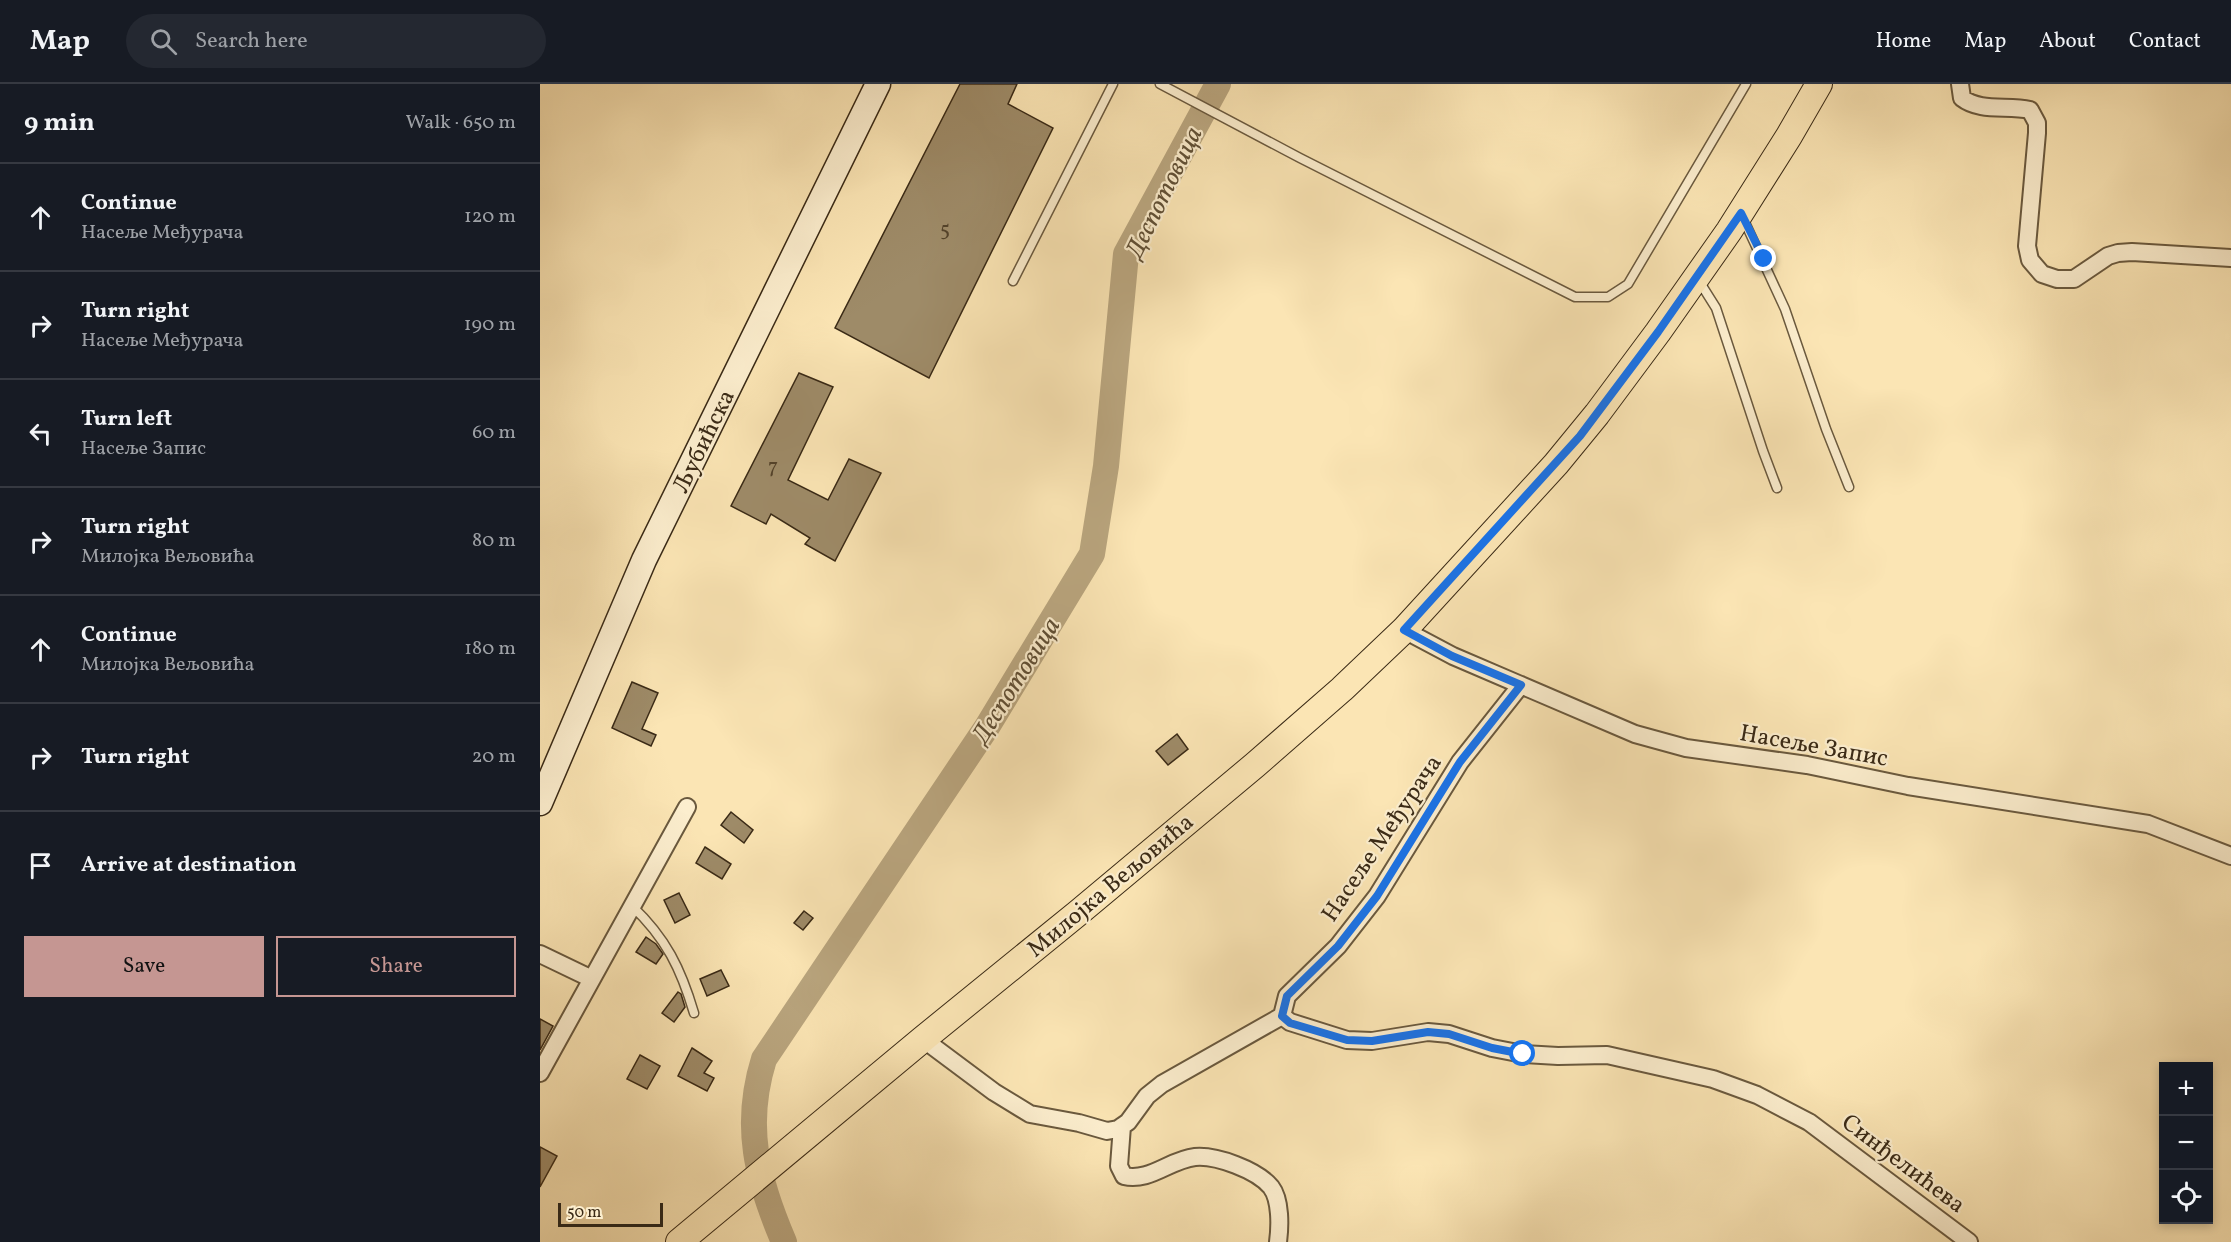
<!DOCTYPE html>
<meta charset="utf-8">
<style>
body{margin:0;font-family:Vollkorn,serif;background:#242831;color:#f1f3f6}
.controls{position:absolute;right:18px;bottom:18px;display:grid;overflow:hidden;border-radius:0px;box-shadow:0 3px 9px #0003}
.controls button{width:54px;height:54px;display:grid;place-items:center;padding:0;border:0;border-bottom:2px solid #363941;background:#171b24;color:#f1f3f6;font:30px sans-serif}
.scale{position:absolute;left:18px;bottom:15px;width:105px;box-sizing:border-box;padding-left:6px;border:3px solid #3a2a16;border-top:0;font-size:16px;line-height:21px;white-space:nowrap;color:#3a2a16;-webkit-text-stroke:4px #fceece;paint-order:stroke}
.stop{position:absolute;width:18px;height:18px;margin:-14px;border:4px solid #1a73e8;border-radius:50%;background:#fff}
.stop.end{background:#1a73e8;border-color:#fff;box-shadow:0 2px 6px #0008}
.list{margin:0;padding:0;list-style:none}
h2{display:flex;justify-content:space-between;align-items:center;height:78px;margin:0;padding:0 24px;font-size:26px}
h2 small{font-size:20px;font-weight:400;color:#9ea1a6}
.list li{display:grid;grid-template-columns:39px 1fr auto;gap:18px;align-items:center;box-sizing:border-box;height:108px;padding:0 24px;border-top:2px solid #363941}
.list b{display:block;font-size:22px;white-space:nowrap}
.list p{margin:0;font-size:20px;white-space:nowrap;color:#9ea1a6}
.list em{font-size:20px;font-style:normal;color:#9ea1a6}
.actions{display:flex;gap:12px;padding:18px 24px}
.actions a{flex:1;padding:14px 0;border:2px solid #c59692;border-radius:0px;text-align:center;font-size:21px;color:#c59692}
.actions .main{background:#c59692;color:#111}
.icon{flex:none;width:33px;height:33px;fill:none;stroke:currentColor;stroke-width:2;stroke-linecap:round;stroke-linejoin:round}
.map{position:relative;flex:none;width:1691px;height:1158px;overflow:hidden}
header{display:flex;align-items:center;gap:36px;box-sizing:border-box;height:84px;padding:0 30px;background:#171b24;border-bottom:2px solid #363941}
header strong{font-size:28px}
nav{display:flex;gap:33px;margin-inline-start:auto;font-size:21px}
.search{width:420px;height:54px;background:#242831;display:flex;align-items:center;gap:15px;box-sizing:border-box;padding:0 21px;border-radius:33px;color:#9ea1a6;font-size:22px}
main{display:flex}
aside{flex:1;background:#171b24}
.map>svg:first-child{display:block}
.lines{fill:none;stroke-linecap:round;stroke-linejoin:round}
.river{stroke:#b9a57e;stroke-width:26}
.building{fill:#9e8b68;stroke:#3a2a16;stroke-width:1.5}
.lane-casing{stroke:#6a593e;stroke-width:11}
.street-casing{stroke:#6a593e;stroke-width:20}
.secondary-casing{stroke:#3a2a16;stroke-width:27}
.primary-casing{stroke:#3a2a16;stroke-width:28}
.lane{stroke:#fceece;stroke-width:8}
.street{stroke:#fceece;stroke-width:16}
.secondary{stroke:#fceece;stroke-width:24}
.primary{stroke:#fbe5b4;stroke-width:26}
.route{stroke:#1a73e8;stroke-width:8}
.labels{text-anchor:middle;stroke-width:4.5;stroke-linejoin:round;paint-order:stroke}
.number-label{font-size:21px;fill:#53422a}
.street-label{font-size:24px;fill:#3a2a16;stroke:#fceece}
.water-label{font-size:26px;font-style:italic;fill:#604f35;stroke:#fceece}
</style>
<header>
<strong>Map</strong>
<div class="search"><svg class="icon" aria-label="search" viewBox="0 0 24 24"><circle cx="10" cy="10" r="6"/><path d="M15 15l6 6"/></svg>Search here</div>
<nav><a>Home</a><a>Map</a><a>About</a><a>Contact</a></nav>
</header>
<main>
<aside>
<h2>9 min<small>Walk · 650 m</small></h2>
<ul class="list">
<li><svg class="icon" aria-label="ahead" viewBox="0 0 24 24"><path d="M12 20V5M6 11l6-6 6 6"/></svg><div><b>Continue</b><p>Насеље Међурача</p></div><em>120 m</em></li>
<li><svg class="icon" aria-label="right" viewBox="0 0 24 24"><path d="M7 20v-9h11M14 6l5 5-5 5"/></svg><div><b>Turn right</b><p>Насеље Међурача</p></div><em>190 m</em></li>
<li><svg class="icon" aria-label="left" viewBox="0 0 24 24"><path d="M17 20v-9H6M10 6l-5 5 5 5"/></svg><div><b>Turn left</b><p>Насеље Запис</p></div><em>60 m</em></li>
<li><svg class="icon" aria-label="right" viewBox="0 0 24 24"><path d="M7 20v-9h11M14 6l5 5-5 5"/></svg><div><b>Turn right</b><p>Милојка Вељовића</p></div><em>80 m</em></li>
<li><svg class="icon" aria-label="ahead" viewBox="0 0 24 24"><path d="M12 20V5M6 11l6-6 6 6"/></svg><div><b>Continue</b><p>Милојка Вељовића</p></div><em>180 m</em></li>
<li><svg class="icon" aria-label="right" viewBox="0 0 24 24"><path d="M7 20v-9h11M14 6l5 5-5 5"/></svg><div><b>Turn right</b></div><em>20 m</em></li>
<li><svg class="icon" aria-label="arrive" viewBox="0 0 24 24"><path d="M6 21V4h12l-3 4 3 4H6"/></svg><div><b>Arrive at destination</b></div></li>
</ul>
<div class="actions"><a class="main">Save</a><a>Share</a></div>
</aside>
<div class="map">
<svg width="1691" height="1158" viewBox="0 0 1691 1158">
<rect width="100%" height="100%" fill="#fbe5b4"/>
<filter id="stains"><feTurbulence type="fractalNoise" baseFrequency=".00333" numOctaves="4"/><feColorMatrix values="0 0 0 0 .2 0 0 0 0 .09 0 0 0 0 .02 0 0 0 .5 -.17"/></filter>
<radialGradient id="worn" r=".72"><stop offset=".6" stop-color="#630" stop-opacity="0"/><stop offset="1" stop-color="#630" stop-opacity=".3"/></radialGradient>
<g class="lines">
<!-- river -->
<path class="river" d="M244 1158C217 1095 203 1042 224 975L447 643 552 470 566 382 586 170 678 0"/>
</g>
<!-- building -->
<path class="building" d="M420 0H477L468 20 513 44 389 294 295 244Z
M259 289 293 303 248 396 288 416 309 375 341 389 295 477 265 460 270 454 231 430 226 440 191 422Z
M92 598 118 609 102 645 116 651 111 662 72 644Z
M637 650 648 665 628 681 616 667Z
M191 728 213 746 204 759 181 741Z
M165 763 191 780 182 795 156 779Z
M139 809 150 831 135 839 124 816Z
M264 827 273 834 263 846 254 839Z
M106 853 116 860 123 870 116 880 96 868Z
M181 886 189 902 167 912 160 895Z
M138 908 141 910 145 923 134 938 122 929Z
M0 935 13 942 0 966Z
M152 964 172 977 164 989 174 994 167 1007 138 992Z
M100 971 120 982 107 1005 87 995Z
M0 1063 17 1072 0 1103Z"/>
<g class="lines">
<!-- lane casing -->
<g class="lane-casing">
<path id="lane" d="M620 0 760 74 1035 213H1068L1088 200 1206 0
M1202 132 1245 225 1286 345 1309 403
M473 197 573 0
M1159 197 1176 224 1223 367 1237 404
M92 822C126 854 141 885 154 929"/>
</g>
<!-- street casing -->
<g class="street-casing">
<path id="street" d="M1420 0 1422 14C1440 28 1467 21 1490 26L1497 39V49L1487 162 1490 176 1502 190 1517 195H1534L1568 172 1578 169 1592 168 1691 174
M864 546 913 572 1095 650 1146 664 1267 681 1368 702 1608 740 1691 772
M981 601 920 678 837 812 798 862 747 912 742 932 750 938 807 956 832 957 888 948 909 950 952 964 983 970 1018 972 1067 971 1173 995 1217 1011 1269 1038 1429 1158
M0 870 52 895
M383 955 454 1008 490 1030 539 1039 567 1047 578 1045 588 1038 607 1012 622 1000 742 932
M0 989 147 723
M582 1042 579 1082 584 1092C610 1098 629 1076 655 1073 676 1071 717 1086 731 1103 741 1116 740 1143 738 1158"/>
</g>
<!-- secondary casing -->
<g class="secondary-casing">
<path id="secondary" d="M0 719 104 476 338 0"/>
</g>
<!-- primary casing -->
<g class="primary-casing">
<path id="primary" d="M139 1158 383 955 538 829 715 681 802 605 864 546 1016 380 1057 330 1118 248 1189 147 1249 52 1279 0"/>
</g>
<!-- lane -->
<use href="#lane" class="lane"/>
<!-- street -->
<use href="#street" class="street"/>
<!-- secondary -->
<use href="#secondary" class="secondary"/>
<!-- primary -->
<use href="#primary" class="primary"/>
</g>
<g class="lines">
<!-- route -->
<path class="route" d="M983 970 952 964 909 950 888 948 832 957 807 956 750 939 742 932 747 912 798 862 837 812 920 678 981 601 912 572 864 546 1040 352 1118 248 1201 129 1224 175"/>
</g>
<g class="labels">
<!-- number labels -->
<g class="number-label">
<text x="405" y="151">5</text>
<text x="233" y="389">7</text>
</g>
<!-- street labels -->
<g class="street-label">
<text transform="translate(163 357) rotate(-64)" y="8">Љубићска</text>
<text transform="translate(1274 661) rotate(10)" y="8">Насеље Запис</text>
<text transform="translate(841 754) rotate(-56)" y="8">Насеље Међурача</text>
<text transform="translate(570 801) rotate(-40)" y="8">Милојка Вељовића</text>
<text transform="translate(1364 1079) rotate(37)" y="8">Синђелићева</text>
</g>
<!-- water labels -->
<g class="water-label">
<text transform="translate(623 108) rotate(-64)" y="9">Деспотовица</text>
<text transform="translate(475 596) rotate(-58)" y="9">Деспотовица</text>
</g>
</g>
<rect width="100%" height="100%" filter="url(#stains)"/>
<rect width="100%" height="100%" fill="url(#worn)"/>
</svg>
<div class="controls">
<button>+</button>
<button>−</button>
<button><svg class="icon" aria-label="locate" viewBox="0 0 24 24"><circle cx="12" cy="12" r="6"/><path d="M12 2v4M12 18v4M2 12h4M18 12h4"/></svg></button>
</div>
<div class="scale">50 m</div>
<div class="stop" style="left:983px;top:970px"></div>
<div class="stop end" style="left:1224px;top:175px"></div>
</div>
</main>
